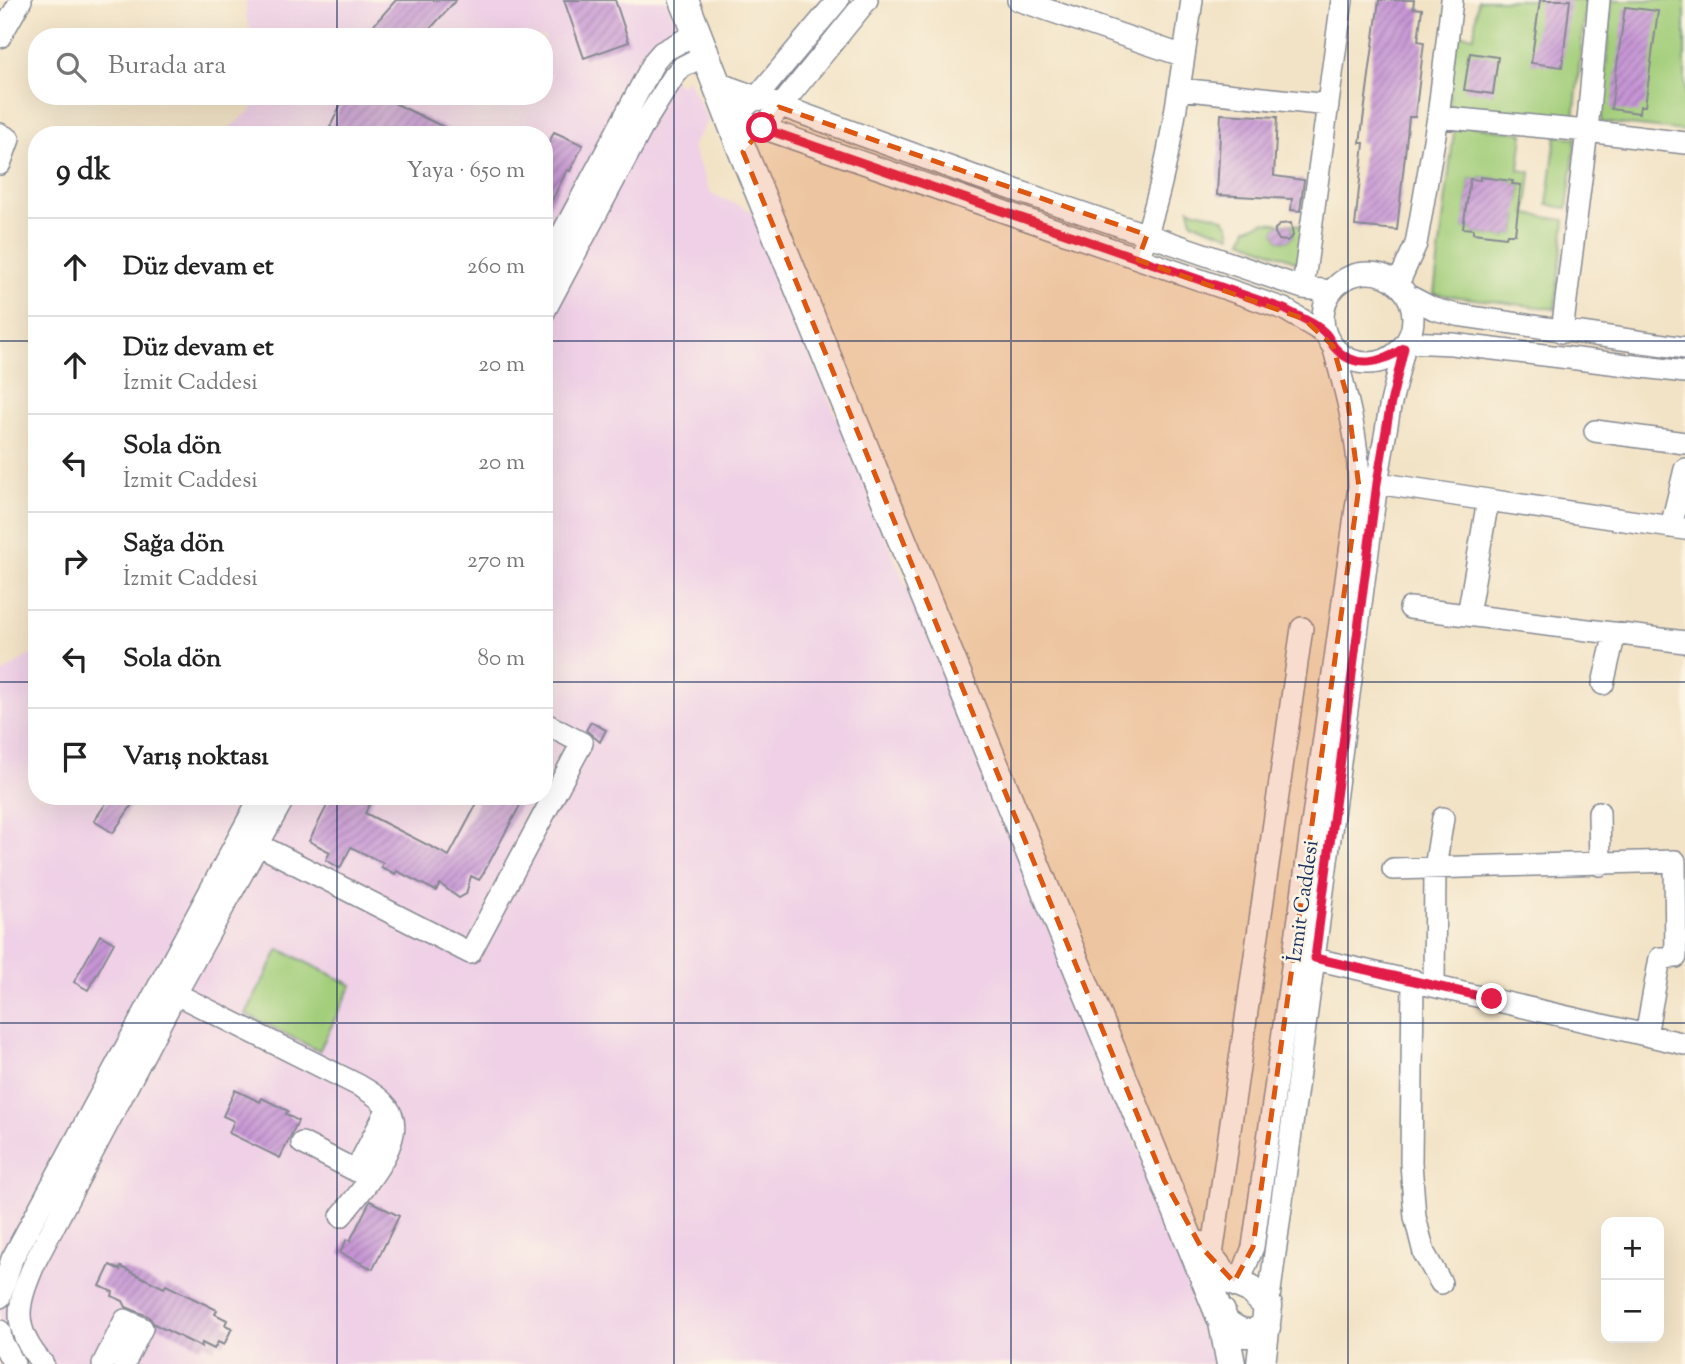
<!DOCTYPE html>
<html lang="tr">
<meta charset="utf-8">
<style>
body{margin:0;font-family:"Sorts Mill Goudy",serif;background:#f2f2f2;color:#222}
.controls{position:absolute;right:21px;bottom:21px;display:grid;overflow:hidden;border-radius:14px;box-shadow:0 7px 28px #0002}
.controls button{width:63px;height:63px;display:grid;place-items:center;padding:0;border:0;border-bottom:2px solid #e0e0e0;background:#fff;color:#222;font:35px sans-serif}
.stop{position:absolute;width:21px;height:21px;margin:-16px;border:5px solid #e11d48;border-radius:50%;background:#fff}
.stop.end{background:#e11d48;border-color:#fff;box-shadow:0 2px 7px #0008}
.list{margin:0;padding:0;list-style:none}
h2{display:flex;justify-content:space-between;align-items:center;height:91px;margin:0;padding:0 28px;font-size:30px}
h2 small{font-size:23px;font-weight:400;color:#767676}
.list li{display:grid;grid-template-columns:46px 1fr auto;gap:21px;align-items:center;box-sizing:border-box;height:98px;padding:0 28px;border-top:2px solid #e0e0e0}
.list b{display:block;font-size:26px;white-space:nowrap}
.list p{margin:0;font-size:23px;white-space:nowrap;color:#767676}
.list em{font-size:23px;font-style:normal;color:#767676}
.icon{flex:none;width:38px;height:38px;fill:none;stroke:currentColor;stroke-width:2;stroke-linecap:round;stroke-linejoin:round}
.map{position:relative;flex:none;width:1685px;height:1364px;overflow:hidden}
.search{position:absolute;background:#fff;box-shadow:0 7px 28px #0002;left:28px;top:28px;width:525px;height:77px;display:flex;align-items:center;gap:18px;box-sizing:border-box;padding:0 24px;border-radius:28px;color:#767676;font-size:26px}
.panel{position:absolute;background:#fff;box-shadow:0 7px 28px #0002;left:28px;top:126px;width:525px;height:679px;border-radius:28px}
.map>svg:first-child{display:block}
.built{fill:#efd0e6}
.green{fill:#a3ce7a;stroke:#5f7e6c;stroke-width:2;fill-rule:evenodd}
.building{fill:url(#building-hatch)}
.lines{fill:none;stroke-linecap:round;stroke-linejoin:round}
.minor-casing{stroke:#868992;stroke-width:24}
.major-casing{stroke:#868992;stroke-width:31}
.minor{stroke:#fff;stroke-width:21}
.major{stroke:#fff;stroke-width:28}
.route{stroke:#e11d48;stroke-width:9}
.marked{fill:#de5710;fill-opacity:0.2;stroke:#de5710;stroke-width:5;stroke-dasharray:14 9;stroke-linejoin:round}
.grid{fill:none;stroke:#1b2f5e;stroke-width:2;stroke-opacity:0.55}
.labels{text-anchor:middle;stroke-width:5;stroke-linejoin:round;paint-order:stroke}
.street-label{font-size:21px;fill:#1b2f5e;stroke:#fcf5e5}
</style>
<div class="map">
<svg width="1685" height="1364" viewBox="0 0 1685 1364">
<defs>
<pattern id="building-hatch" width="6" height="6" patternUnits="userSpaceOnUse" patternTransform="scale(1.75)"><rect width="6" height="6" fill="#c695d4"/><path d="M-1 1l2-2M0 6l6-6M5 7l2-2" fill="none" stroke="#a07aaf"/></pattern>
</defs>
<rect width="100%" height="100%" fill="#fcf5e5"/>
<filter id="ink" filterUnits="userSpaceOnUse"><feTurbulence type="fractalNoise" baseFrequency=".0143" numOctaves="2"/><feDisplacementMap in="SourceGraphic" scale="14" xChannelSelector="R" yChannelSelector="G"/><feConvolveMatrix kernelMatrix="1 2 1 2 8 2 1 2 1" color-interpolation-filters="sRGB"/></filter>
<filter id="wash" filterUnits="userSpaceOnUse"><feTurbulence type="fractalNoise" baseFrequency=".00686" numOctaves="4" result="noise"/><feDisplacementMap in="SourceGraphic" scale="28" xChannelSelector="R" yChannelSelector="G"/><feGaussianBlur stdDeviation="1.57" result="paint"/><feColorMatrix in="noise" values="0 0 0 0 0 0 0 0 0 0 0 0 0 0 0 0 0 1.4 0 .05"/><feComposite in="paint" operator="in"/></filter>
<g filter="url(#wash)">
<rect width="100%" height="100%" fill="#f2e3c6"/>
<!-- built -->
<path class="built" d="M246 0H667L679 33 636 59 681 85 688 79 708 121 692 146 711 194 751 210 1138 1148 1207 1327 1215 1364H0V675L37 650V796H544V135H220L252 110 259 96H544V37H253L246 18Z"/>
<!-- green -->
<path class="green" d="M1478 0H1586L1574 119 1461 111 1449 104 1456 34 1474 36Z
M1612 0H1685V131L1601 122Z
M1455 124 1523 133 1519 170 1531 172 1526 214 1565 220 1555 309 1434 294ZM1480 177 1512 181V184L1521 185 1519 201 1514 200 1517 219 1515 234H1507L1506 237 1473 233V229L1464 228 1470 179 1480 180Z
M1556 136 1576 138 1567 208 1547 205Z
M1189 208C1207 218 1230 209 1231 236L1192 222Z
M1264 222 1300 225 1306 235 1297 262 1242 240 1247 228ZM1281 224 1289 225 1292 228 1293 236 1287 241 1279 240 1275 233V229Z
M279 949 352 985 319 1051 246 1014Z"/>
<g id="blocks">
<!-- building -->
<path class="building" d="M396 0H456L423 37H363Z
M564 0H615L629 42 584 58Z
M1379 0H1414L1413 8 1422 9 1418 41 1424 42 1415 117H1409L1397 230 1355 226 1364 143H1360Z
M1540 0H1570L1562 67 1531 63Z
M1625 7 1658 11 1645 106H1640L1639 113 1611 109Z
M1470 53 1498 57 1493 94 1464 90Z
M345 96H380L460 135H345L330 127Z
M1221 114 1277 117 1274 176 1304 180 1300 211 1291 210 1292 199 1217 195Z
M554 132 583 145 570 171 567 170 544 216V153Z
M1480 177 1513 181 1512 184 1521 185 1515 234H1507L1506 237 1473 233V229L1463 228 1470 179 1480 180Z
M1291 223 1293 236 1287 241 1279 240 1275 233V229L1281 224Z
M591 722 606 730 600 742 586 730Z
M111 796H138L113 833 94 821Z
M332 796H374L365 813 449 856 481 796H525L483 874 479 880 471 876 466 894 459 898 440 884 436 891 397 871 395 874 381 867 383 863 351 847 340 868 326 860 330 852 309 841Z
M100 935 114 943 88 990 74 982Z
M235 1090 260 1102 262 1098 288 1111 286 1114 298 1121 280 1158 229 1133 234 1121 223 1116Z
M370 1201 399 1216 373 1269 340 1253 347 1239 350 1241Z
M110 1265 120 1270 121 1267 164 1288 166 1285 217 1310 215 1314 227 1320 225 1325 232 1328 224 1345 218 1342 214 1349 202 1343 201 1347 154 1324 148 1316 126 1307 123 1301 112 1296 113 1292 100 1286Z"/>
</g>
</g>
<g filter="url(#ink)">
<use href="#blocks" fill-opacity="0" stroke="#868992" stroke-width="2"/>
<g class="lines">
<!-- minor casing -->
<g class="minor-casing">
<path id="minor" d="M1018 0 1184 56
M1599 0 1587 131 1685 143
M0 37 21 0
M715 82 974 176 1174 244 1303 288 1332 291
M1180 89 1328 105
M746 106 756 98 838 0
M731 117 1284 309 1326 334
M1438 117 1587 131 1562 332
M771 118 867 0
M0 134 9 139 0 164
M1142 248C1170 168 1180 83 1192 0
M544 268 655 60 662 52 697 33
M1323 318a45 45 0 1 1 90 0a45 45 0 1 1-90 0Z
M1398 284 1416 244 1422 210 1438 117 1452 0
M1303 288 1342 0
M1407 295 1434 309 1457 315 1685 348
M544 312 645 122 674 76 682 67 705 55
M1407 342 1452 344 1685 372
M1595 431 1685 443
M1377 483 1488 500 1468 615
M1488 500 1685 529
M1671 527 1685 469
M1410 608 1685 642
M1603 684 1615 633
M1599 812 1600 865
M259 845 470 953 582 743 544 723
M1393 869 1675 861 1676 957 1660 958 1646 1035
M1315 959 1685 1044
M1413 980 1411 1163 1415 1217 1424 1253 1441 1283
M1434 985 1435 868 1443 818
M176 994 360 1086C372 1093 387 1102 392 1116 403 1145 358 1195 341 1216
M302 1143 370 1178
M356 1170 388 1108
M1211 1262 1302 628
M1234 1282 1244 1270 1253 1247 1359 487C1359 439 1346 392 1333 346
M0 1297 12 1259 261 796
M1268 1306 1377 483 1390 407 1404 348
M0 1331 1 1340 14 1364
M43 1364C9 1326 18 1302 36 1260L180 986 285 796
M103 1364 125 1320 142 1328 124 1364"/>
</g>
<!-- major casing -->
<g class="major-casing">
<path id="major" d="M684 0 743 152 1222 1320C1237 1333 1248 1338 1266 1327
M1201 1246 1226 1278 1251 1289 1268 1306 1261 1364
M1221 1312 1231 1364"/>
</g>
<!-- minor -->
<use href="#minor" class="minor"/>
<!-- major -->
<use href="#major" class="major"/>
</g>
</g>
<g class="lines" filter="url(#ink)">
<!-- route -->
<path class="route" d="M762 128 1284 309C1297 316 1316 323 1326 334 1330 338 1331 344 1335 348 1355 370 1382 363 1404 348L1390 407 1377 483 1315 958 1492 999"/>
</g>
<!-- marked area -->
<path class="marked" d="M779 107 1147 235 1138 260 1304 319 1333 346 1347 396 1359 487 1253 1247 1234 1282 1201 1247 1164 1180 743 152Z"/>
<!-- grid -->
<path class="grid" d="M337 0V37M674 0V1364M1011 0V1364M1348 0V1364M337 96V135M0 341H37M544 341H1685M0 682H37M544 682H1685M337 796V1364M0 1023H1685"/>
<g class="labels">
<!-- street labels -->
<g class="street-label">
<text transform="translate(1302 901) rotate(-82)" y="7">İzmit Caddesi</text>
</g>
</g>
</svg>
<div class="controls">
<button>+</button>
<button>−</button>
</div>
<div class="stop" style="left:762px;top:128px"></div>
<div class="stop end" style="left:1492px;top:999px"></div>
<div class="search"><svg class="icon" aria-label="search" viewBox="0 0 24 24"><circle cx="10" cy="10" r="6"/><path d="M15 15l6 6"/></svg>Burada ara</div>
<section class="panel">
<h2>9 dk<small>Yaya · 650 m</small></h2>
<ul class="list">
<li><svg class="icon" aria-label="ahead" viewBox="0 0 24 24"><path d="M12 20V5M6 11l6-6 6 6"/></svg><div><b>Düz devam et</b></div><em>260 m</em></li>
<li><svg class="icon" aria-label="ahead" viewBox="0 0 24 24"><path d="M12 20V5M6 11l6-6 6 6"/></svg><div><b>Düz devam et</b><p>İzmit Caddesi</p></div><em>20 m</em></li>
<li><svg class="icon" aria-label="left" viewBox="0 0 24 24"><path d="M17 20v-9H6M10 6l-5 5 5 5"/></svg><div><b>Sola dön</b><p>İzmit Caddesi</p></div><em>20 m</em></li>
<li><svg class="icon" aria-label="right" viewBox="0 0 24 24"><path d="M7 20v-9h11M14 6l5 5-5 5"/></svg><div><b>Sağa dön</b><p>İzmit Caddesi</p></div><em>270 m</em></li>
<li><svg class="icon" aria-label="left" viewBox="0 0 24 24"><path d="M17 20v-9H6M10 6l-5 5 5 5"/></svg><div><b>Sola dön</b></div><em>80 m</em></li>
<li><svg class="icon" aria-label="arrive" viewBox="0 0 24 24"><path d="M6 21V4h12l-3 4 3 4H6"/></svg><div><b>Varış noktası</b></div></li>
</ul>
</section>
</div>
